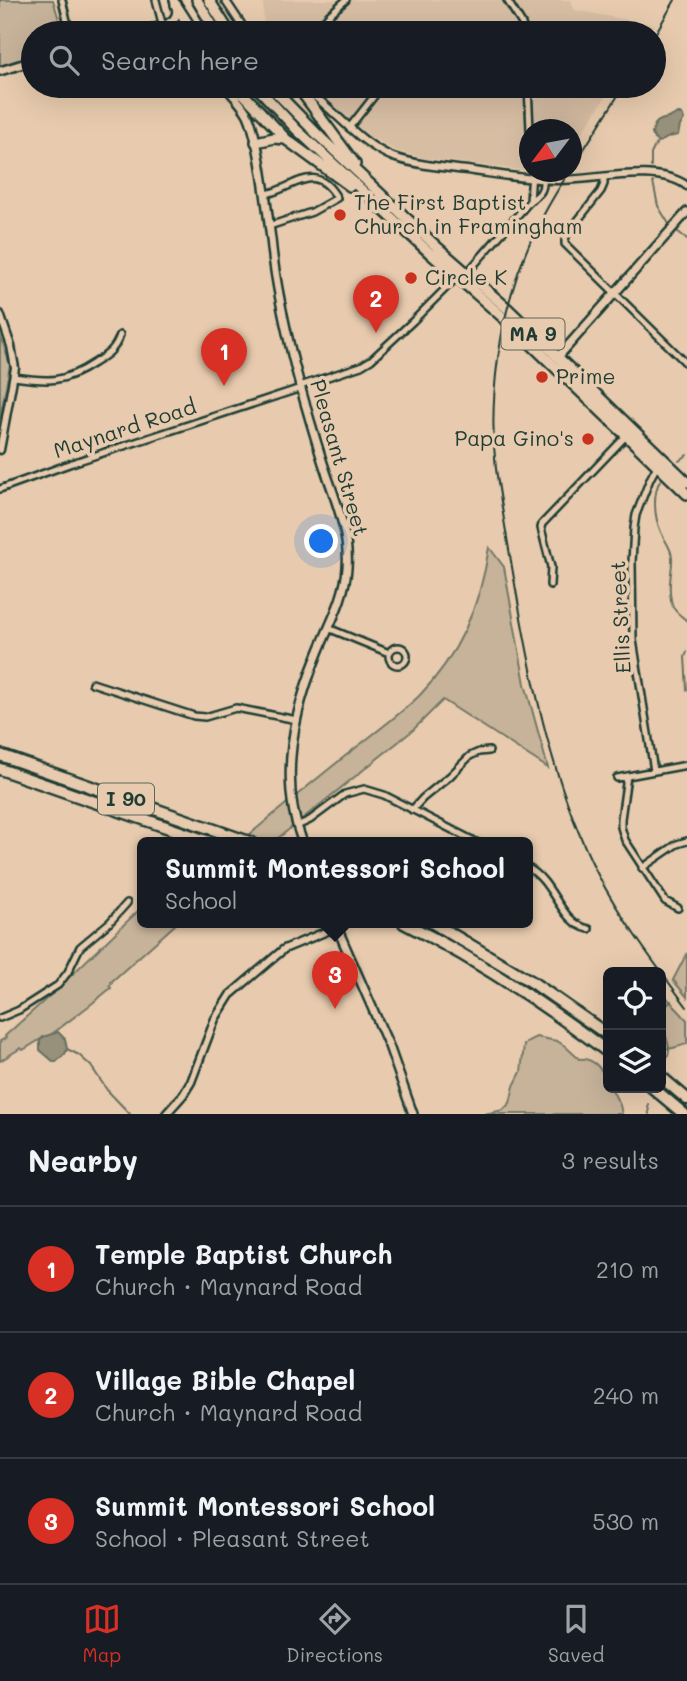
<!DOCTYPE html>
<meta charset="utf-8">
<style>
body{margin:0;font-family:Mali,sans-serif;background:#20242c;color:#f1f3f6}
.controls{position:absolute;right:21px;bottom:21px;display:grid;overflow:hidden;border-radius:10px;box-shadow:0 7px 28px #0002}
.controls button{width:63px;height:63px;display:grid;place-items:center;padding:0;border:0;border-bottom:2px solid #363941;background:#171b24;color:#f1f3f6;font:35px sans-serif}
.compass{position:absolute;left:519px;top:119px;width:63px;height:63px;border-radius:50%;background:#171b24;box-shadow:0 7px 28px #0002;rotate:238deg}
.you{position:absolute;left:322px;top:542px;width:24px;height:24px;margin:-18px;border:5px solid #fff;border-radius:50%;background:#1a73e8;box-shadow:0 0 0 10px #1a73e833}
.badge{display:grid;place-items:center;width:46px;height:46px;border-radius:50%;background:#d93025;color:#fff;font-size:23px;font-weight:700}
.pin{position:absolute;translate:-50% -58px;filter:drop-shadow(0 2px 4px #0008)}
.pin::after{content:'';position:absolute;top:37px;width:24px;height:21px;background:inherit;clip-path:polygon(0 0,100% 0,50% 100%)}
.popup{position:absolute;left:137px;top:837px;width:396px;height:91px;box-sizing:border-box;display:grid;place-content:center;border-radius:10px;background:#171b24;filter:drop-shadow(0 2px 5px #0005);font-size:23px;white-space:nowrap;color:#9ea1a6}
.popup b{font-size:26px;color:#f1f3f6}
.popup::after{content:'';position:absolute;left:50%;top:100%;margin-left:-14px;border:14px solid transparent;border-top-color:#171b24}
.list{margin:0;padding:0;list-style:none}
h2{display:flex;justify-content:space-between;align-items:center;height:91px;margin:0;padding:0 28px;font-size:30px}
h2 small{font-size:23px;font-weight:400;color:#9ea1a6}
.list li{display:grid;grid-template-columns:46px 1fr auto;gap:21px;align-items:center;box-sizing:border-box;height:126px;padding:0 28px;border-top:2px solid #363941}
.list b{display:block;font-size:26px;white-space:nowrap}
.list p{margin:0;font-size:23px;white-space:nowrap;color:#9ea1a6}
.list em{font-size:23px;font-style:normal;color:#9ea1a6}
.icon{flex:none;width:38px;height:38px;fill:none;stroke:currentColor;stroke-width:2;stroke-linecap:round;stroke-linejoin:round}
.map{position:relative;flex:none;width:687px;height:1114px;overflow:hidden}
.search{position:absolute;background:#171b24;box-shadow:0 7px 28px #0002;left:21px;right:21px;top:21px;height:77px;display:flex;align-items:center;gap:18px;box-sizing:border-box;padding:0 24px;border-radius:38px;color:#9ea1a6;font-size:26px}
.sheet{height:469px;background:#171b24}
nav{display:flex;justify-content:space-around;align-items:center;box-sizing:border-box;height:98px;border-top:2px solid #363941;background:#171b24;font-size:19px;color:#9ea1a6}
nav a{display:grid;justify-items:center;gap:4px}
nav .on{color:#d93025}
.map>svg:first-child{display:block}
.built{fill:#d7bea3}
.green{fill:#c7b39a;stroke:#737867;stroke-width:2}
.water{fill:#97917c;stroke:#676f5f;stroke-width:2}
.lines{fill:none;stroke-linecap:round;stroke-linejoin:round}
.stream{stroke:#676f5f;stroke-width:2}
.minor-casing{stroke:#1f3d34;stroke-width:10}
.tertiary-casing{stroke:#1f3d34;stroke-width:11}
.secondary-casing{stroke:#1f3d34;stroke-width:12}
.trunk-casing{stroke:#1f3d34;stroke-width:14}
.motorway-casing{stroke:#1f3d34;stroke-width:15}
.minor{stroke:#e8cbae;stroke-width:5}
.tertiary{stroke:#e8cbae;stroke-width:6}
.secondary{stroke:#e8cbae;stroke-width:7}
.trunk{stroke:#e8cbae;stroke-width:9}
.motorway{stroke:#e8cbae;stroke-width:10}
.rail{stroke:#1f3d34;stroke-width:2}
.poi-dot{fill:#c8321e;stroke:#e8cbae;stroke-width:2.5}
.labels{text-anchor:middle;stroke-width:7;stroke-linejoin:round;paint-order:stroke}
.shield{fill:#e8cbae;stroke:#5b6859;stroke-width:2}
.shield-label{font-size:19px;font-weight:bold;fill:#1f3d34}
.poi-label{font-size:21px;fill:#1f3d34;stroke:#e8cbae;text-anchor:start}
.street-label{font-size:21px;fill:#1f3d34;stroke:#e8cbae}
</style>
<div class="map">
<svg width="687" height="1114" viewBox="0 0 687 1114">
<rect width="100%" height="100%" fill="#e8cbae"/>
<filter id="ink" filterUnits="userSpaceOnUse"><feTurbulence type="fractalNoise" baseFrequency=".0143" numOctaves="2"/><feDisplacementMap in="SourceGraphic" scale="14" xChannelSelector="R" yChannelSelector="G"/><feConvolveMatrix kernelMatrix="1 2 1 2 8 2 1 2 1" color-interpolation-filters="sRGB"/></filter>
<g filter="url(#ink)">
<!-- built -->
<path class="built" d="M263 0H571L574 10 655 25 649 33H264Z
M308 86H613L572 147V130H530L529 171 423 158 396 151 369 136Z"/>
<!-- green -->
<path class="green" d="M0 0H53L63 33H33V55L0 66Z
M0 335 10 365 0 419Z
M489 547 504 567 525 684 548 768 443 700 412 731 272 843H240C274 813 309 785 344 757 369 737 396 718 419 696 459 655 481 603 489 547Z
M142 907V923H177L111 982 112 984 109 986 111 988 90 1005 48 1037 46 1036 23 1050 21 1048 0 1061V1041L6 1038 5 1036 55 991Z
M687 953V997L673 980Z
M661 988 668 999 687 1020V1044C677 1046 671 1051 661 1047Z
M536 1037 557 1041 565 1046 579 1059C594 1057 607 1073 608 1088H611L620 1105 622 1114H484L503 1110 510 1103 514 1086 521 1072 524 1045 528 1041Z"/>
<!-- water -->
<path class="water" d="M677 113 682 115 684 119 680 126 678 135 669 137 660 142 655 140 652 134C655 114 666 123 677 113Z
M58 1032 65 1039 67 1049 65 1054 56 1062H54L40 1050V1041L43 1037Z"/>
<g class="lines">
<!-- stream -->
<path class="stream" d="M651 167V154L657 142
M653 182 658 206 669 224
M677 231 687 239
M679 461 687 455
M661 479C652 493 654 517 661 532 664 540 671 547 672 557 673 572 667 582 671 600 672 604 672 607 675 610 678 614 683 617 687 621
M687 652 685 657 687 690
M67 1049 79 1055 91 1066 107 1090 130 1114
M667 1059C672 1046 666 1041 664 1028 663 1022 663 1016 662 1010L671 1001
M648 1104 649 1114"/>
<!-- minor casing -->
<g class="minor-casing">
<path id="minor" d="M62 0 70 33
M156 0 163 27
M507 0 522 24 525 33
M312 33 329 15 346 0
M528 86 530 130
M349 128 382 86
M604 177V184L601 191 567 234 565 240V244L687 364
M266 194C295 188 315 160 337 198L312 212 269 226
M530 201 532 172
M467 273 530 201C539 195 544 191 543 180
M14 377C49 382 64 383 94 363 107 355 115 350 120 335
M300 386 361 366 371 360 413 321 457 277
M0 489 72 463 301 388
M550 585 551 567 541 528 542 524 627 435
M328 628 389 653
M389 656a9 9 0 1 1 18 0a9 9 0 1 1-18 0Z
M92 683 194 716 205 717 236 708 297 720
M654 771 633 640 632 562 634 528 636 515 650 479 657 466
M627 776 621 819V827L625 840 665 901 678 908
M617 778 687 765
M412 810 423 798 450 776 470 756 479 752 489 751
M297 826 310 820 345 794 364 789 384 795 478 843
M528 868C555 882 559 923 589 929
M642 868 677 844 687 841
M0 1018 19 1010 58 985 68 972 80 947 110 922 127 903"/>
</g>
<!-- tertiary casing -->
<g class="tertiary-casing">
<path id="tertiary" d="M225 0 247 33
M286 86 293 92 303 90 309 92C338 113 359 143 393 157 416 165 442 167 467 170 496 174 527 180 557 180 594 181 656 163 687 186
M0 314 11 346 15 368 0 450
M166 1114 183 1095 191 1082 215 1019 230 995 284 949 337 927"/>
</g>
<!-- secondary casing -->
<g class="secondary-casing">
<path id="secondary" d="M112 33C130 28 190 35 174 0
M0 71 33 61
M225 86C233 95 242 104 248 115 253 126 255 138 258 150 264 180 267 209 271 239 274 271 280 302 287 333 296 376 309 418 322 460 333 495 350 531 347 568 345 598 329 625 318 653 293 713 278 781 303 843
M558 357 687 212
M335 923 389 1046 413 1114"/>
</g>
<!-- trunk casing -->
<g class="trunk-casing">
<path id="trunk" d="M197 0 217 33
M209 0 230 33
M176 5 194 33
M236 86 287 140 350 186
M256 86 297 130 431 254 505 319 687 494
M270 86 321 138 438 248 508 309 687 482
M301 91 355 164
M256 142 274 138 285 139"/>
</g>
<!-- motorway casing -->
<g class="motorway-casing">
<path id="motorway" d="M0 755 252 843
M0 769 212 843
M404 923C476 959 544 1004 608 1052
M433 923 532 982 608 1035
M661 1077 687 1099
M653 1088 684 1114"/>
</g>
<!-- minor -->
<use href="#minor" class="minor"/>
<!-- tertiary -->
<use href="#tertiary" class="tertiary"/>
<!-- secondary -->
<use href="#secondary" class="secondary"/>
<!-- trunk -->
<use href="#trunk" class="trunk"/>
<!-- motorway -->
<use href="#motorway" class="motorway"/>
<!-- rail -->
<path class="rail" d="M654 36 675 0
M572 168 624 86
M569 172C553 197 537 224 526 252 499 317 488 400 496 469 502 510 509 550 516 590 533 688 553 785 598 875 623 922 655 964 687 1007"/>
</g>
</g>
<!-- markers -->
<g class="poi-dot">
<circle cx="340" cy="215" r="7"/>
<circle cx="411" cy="278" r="7"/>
<circle cx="542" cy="377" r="7"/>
<circle cx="588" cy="439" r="7"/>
</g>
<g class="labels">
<!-- shield labels -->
<g class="shield">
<rect x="501.5" y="318.5" width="63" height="31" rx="5"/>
<rect x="98" y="783.5" width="56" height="31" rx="5"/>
</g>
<g class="shield-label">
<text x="533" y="341">MA 9</text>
<text x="126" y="806">I 90</text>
</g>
<!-- poi labels -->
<g class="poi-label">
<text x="354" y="210">The First Baptist<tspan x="354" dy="24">Church in Framingham</tspan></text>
<text x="425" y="285">Circle K</text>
<text x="556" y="384">Prime</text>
<text x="574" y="446" text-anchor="end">Papa Gino's</text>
</g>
<!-- street labels -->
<g class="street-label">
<text transform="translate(125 429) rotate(-18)" y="7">Maynard Road</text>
<text transform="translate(339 458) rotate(74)" y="7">Pleasant Street</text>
<text transform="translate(621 617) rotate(-93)" y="7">Ellis Street</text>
</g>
</g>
</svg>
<div class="controls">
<button><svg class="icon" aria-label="locate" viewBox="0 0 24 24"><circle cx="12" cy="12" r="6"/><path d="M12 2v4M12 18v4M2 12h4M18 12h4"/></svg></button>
<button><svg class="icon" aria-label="layers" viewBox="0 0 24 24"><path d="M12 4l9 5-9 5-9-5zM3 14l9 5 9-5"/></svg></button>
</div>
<svg class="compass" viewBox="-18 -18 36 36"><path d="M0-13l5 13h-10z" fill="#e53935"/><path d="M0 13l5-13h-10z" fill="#9ea1a6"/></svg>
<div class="you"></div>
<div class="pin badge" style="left:224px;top:386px">1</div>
<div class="pin badge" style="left:376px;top:333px">2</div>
<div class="pin badge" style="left:335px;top:1009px">3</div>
<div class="popup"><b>Summit Montessori School</b>School</div>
<div class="search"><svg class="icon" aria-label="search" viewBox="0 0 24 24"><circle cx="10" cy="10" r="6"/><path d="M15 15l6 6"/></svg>Search here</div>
</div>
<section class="sheet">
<h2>Nearby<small>3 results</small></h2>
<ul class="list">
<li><span class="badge">1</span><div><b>Temple Baptist Church</b><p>Church · Maynard Road</p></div><em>210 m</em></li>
<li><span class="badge">2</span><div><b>Village Bible Chapel</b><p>Church · Maynard Road</p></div><em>240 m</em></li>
<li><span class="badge">3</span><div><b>Summit Montessori School</b><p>School · Pleasant Street</p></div><em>530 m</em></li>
</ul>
</section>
<nav>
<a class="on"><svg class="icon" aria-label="map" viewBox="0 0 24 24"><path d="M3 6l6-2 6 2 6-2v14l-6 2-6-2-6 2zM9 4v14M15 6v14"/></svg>Map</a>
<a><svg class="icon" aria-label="directions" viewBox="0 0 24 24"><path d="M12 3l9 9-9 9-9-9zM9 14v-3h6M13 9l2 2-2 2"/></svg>Directions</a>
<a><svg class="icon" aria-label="saved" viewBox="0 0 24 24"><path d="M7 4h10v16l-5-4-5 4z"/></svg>Saved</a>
</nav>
